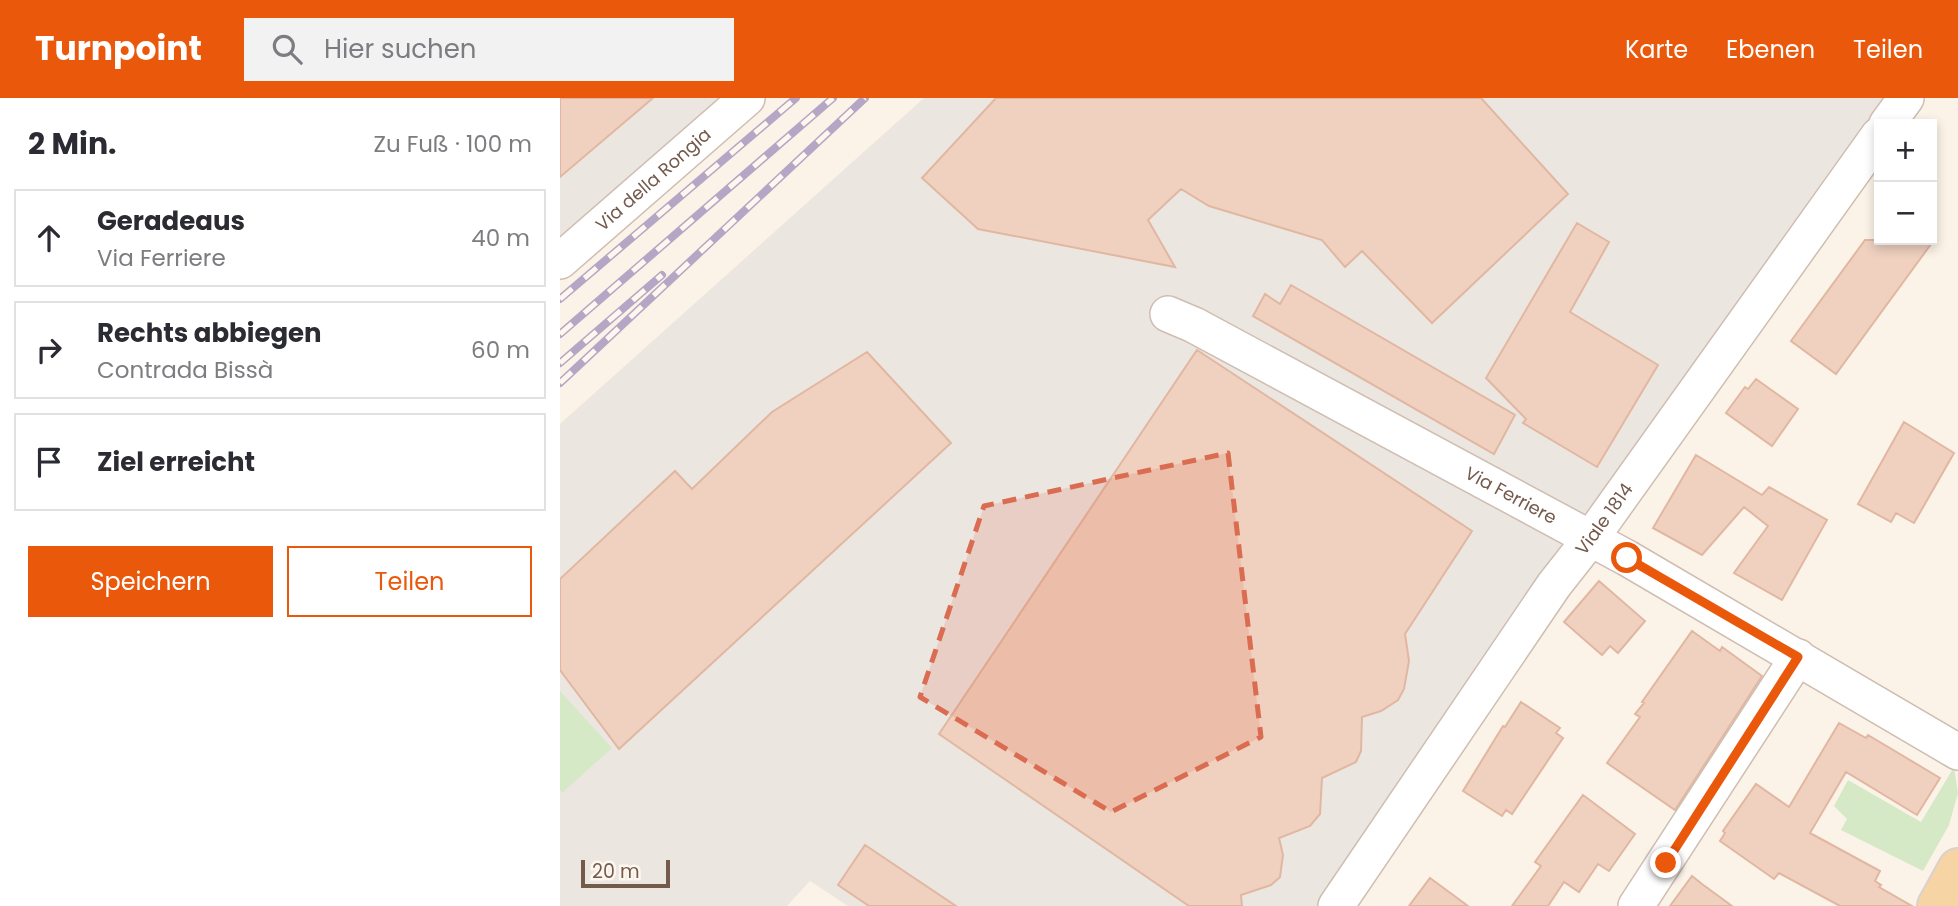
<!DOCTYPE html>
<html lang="de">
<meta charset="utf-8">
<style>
body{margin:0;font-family:Poppins,sans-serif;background:#f2f2f3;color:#2b2b33}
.controls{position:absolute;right:21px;top:21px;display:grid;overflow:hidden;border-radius:0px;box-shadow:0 4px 10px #0003}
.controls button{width:63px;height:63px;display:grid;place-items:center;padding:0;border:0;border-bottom:2px solid #e1e1e2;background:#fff;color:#2b2b33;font:35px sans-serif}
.scale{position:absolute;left:21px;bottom:18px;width:89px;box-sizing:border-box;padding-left:7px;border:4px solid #74594d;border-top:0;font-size:19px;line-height:24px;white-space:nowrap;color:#74594d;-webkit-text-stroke:5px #fef7ed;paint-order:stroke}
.stop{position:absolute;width:21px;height:21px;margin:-16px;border:5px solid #ea580c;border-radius:50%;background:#fff}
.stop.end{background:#ea580c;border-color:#fff;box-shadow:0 2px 7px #0008}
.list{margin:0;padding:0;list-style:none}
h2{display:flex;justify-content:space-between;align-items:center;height:91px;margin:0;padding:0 28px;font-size:30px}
h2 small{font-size:23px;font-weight:400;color:#7c7c81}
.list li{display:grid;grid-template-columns:46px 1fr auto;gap:21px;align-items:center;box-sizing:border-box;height:98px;margin:0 14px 14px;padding:0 14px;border:2px solid #e1e1e2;border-radius:0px}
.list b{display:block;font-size:26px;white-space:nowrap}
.list p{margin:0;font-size:23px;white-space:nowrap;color:#7c7c81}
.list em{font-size:23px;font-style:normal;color:#7c7c81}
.actions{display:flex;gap:14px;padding:21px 28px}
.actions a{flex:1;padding:16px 0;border:2px solid #ea580c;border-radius:0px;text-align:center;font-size:24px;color:#ea580c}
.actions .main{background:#ea580c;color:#fff}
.icon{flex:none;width:38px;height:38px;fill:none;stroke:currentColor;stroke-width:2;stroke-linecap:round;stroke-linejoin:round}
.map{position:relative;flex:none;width:1398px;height:808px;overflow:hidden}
header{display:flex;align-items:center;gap:42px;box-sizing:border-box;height:98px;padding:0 35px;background:#ea580c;color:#fff}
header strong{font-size:33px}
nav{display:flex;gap:38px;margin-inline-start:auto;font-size:24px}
.search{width:490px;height:63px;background:#f2f2f3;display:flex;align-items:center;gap:18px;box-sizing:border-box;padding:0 24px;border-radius:0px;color:#7c7c81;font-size:26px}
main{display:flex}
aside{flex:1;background:#fff}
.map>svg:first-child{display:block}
.industrial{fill:#ece6e1}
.green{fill:#d5e9c6}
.building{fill:#f0d1c0;stroke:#e1b7a1;stroke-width:2}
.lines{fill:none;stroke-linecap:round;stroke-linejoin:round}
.street-casing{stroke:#cfbdb1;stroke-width:38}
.primary-casing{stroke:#d8d1cd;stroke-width:42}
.street{stroke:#fff;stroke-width:35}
.primary{stroke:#f7d4a3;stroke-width:38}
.rail-casing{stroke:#b5a6c5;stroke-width:8}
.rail{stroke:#fef7ed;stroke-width:5;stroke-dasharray:16;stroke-linecap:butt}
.route{stroke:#ea580c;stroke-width:9}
.marked{fill:#da6c52;fill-opacity:0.2;stroke:#da6c52;stroke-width:5;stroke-dasharray:14 9;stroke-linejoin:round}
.labels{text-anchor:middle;stroke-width:7;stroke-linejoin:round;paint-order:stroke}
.street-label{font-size:18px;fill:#74594d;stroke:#fef7ed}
</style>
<header>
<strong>Turnpoint</strong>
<div class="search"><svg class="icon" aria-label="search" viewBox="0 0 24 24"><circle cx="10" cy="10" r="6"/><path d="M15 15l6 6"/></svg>Hier suchen</div>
<nav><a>Karte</a><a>Ebenen</a><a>Teilen</a></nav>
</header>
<main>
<aside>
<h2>2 Min.<small>Zu Fuß · 100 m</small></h2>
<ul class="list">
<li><svg class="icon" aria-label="ahead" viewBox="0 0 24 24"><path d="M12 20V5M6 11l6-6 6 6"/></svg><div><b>Geradeaus</b><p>Via Ferriere</p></div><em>40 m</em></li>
<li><svg class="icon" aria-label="right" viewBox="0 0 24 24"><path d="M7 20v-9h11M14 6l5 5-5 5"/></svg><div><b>Rechts abbiegen</b><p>Contrada Bissà</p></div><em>60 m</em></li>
<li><svg class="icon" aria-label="arrive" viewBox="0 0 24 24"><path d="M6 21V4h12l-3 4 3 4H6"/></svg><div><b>Ziel erreicht</b></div></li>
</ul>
<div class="actions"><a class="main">Speichern</a><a>Teilen</a></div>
</aside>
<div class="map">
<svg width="1398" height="808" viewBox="0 0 1398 808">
<rect width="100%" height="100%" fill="#fbf3e7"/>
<!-- industrial -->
<path class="industrial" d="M0 0H187L0 163Z
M364 0H1346L776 808H288L250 783 227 808H0V326Z"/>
<!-- green -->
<path class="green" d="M0 593 52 650 2 695 0 692Z
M1394 669 1398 695 1389 727 1363 773 1281 732 1287 721 1274 708 1288 682 1361 724Z"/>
<!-- building -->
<path class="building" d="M0 0H93L0 79Z
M436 0H921L1008 96 872 225 802 153 785 169 762 142 649 108 621 91 588 122 615 169 418 131 362 80Z
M1017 125 1049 144 1010 214 1098 267 1037 369 963 325 966 321 926 280Z
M1305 142H1374L1276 276 1231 243Z
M731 187 955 317 934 356 693 218 705 196 720 206Z
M637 252 912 433 845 536 849 563 844 591 838 602 821 613 802 619 801 653 796 664 762 680 760 716 750 728 719 740 723 757 720 779 711 787 681 797 682 808H629L379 636Z
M307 254 391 345 59 651 0 572V481L115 373 132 391 212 314Z
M1196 281 1238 311 1212 348 1166 315 1185 289 1188 291Z
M1344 324 1394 355 1354 425 1336 415 1331 424 1298 406Z
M1136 357 1202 397 1209 389 1267 422 1222 502 1174 475 1208 428 1184 409 1142 457 1093 430Z
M1039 483 1085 523 1058 555 1050 548 1042 557 1004 524Z
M1132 533 1160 553 1162 549 1202 578 1115 712 1047 665 1080 619 1075 616 1084 605 1082 604Z
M961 604 1000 630 996 635 1003 640 952 716 946 712 942 718 903 693 943 628 945 629Z
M1279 625 1306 640 1308 637 1380 680 1357 717 1286 674 1250 735 1320 773 1315 783 1321 787 1319 789 1352 808H1280L1219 775 1214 781 1160 743 1165 735 1163 733 1196 686 1229 709Z
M1023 697 1075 736 1049 773 1038 766 1019 794 1004 784 988 808H952L981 768 975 764Z
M305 747 396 808H309L278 787Z
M1132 778 1142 786 1172 808H1110Z
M870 780 908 808H849Z"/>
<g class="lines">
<!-- street casing -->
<g class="street-casing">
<g id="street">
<path d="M1327 26 1346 0"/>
<path id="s1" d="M0 163 187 0"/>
<path id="s2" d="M608 216 634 227 1067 460 1398 654"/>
<path id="s3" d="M776 808 994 487 1031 440 1319 37"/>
<path d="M1076 808 1238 559"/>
</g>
</g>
<!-- primary casing -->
<g class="primary-casing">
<path id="primary" d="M1377 808 1398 770"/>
</g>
<!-- street -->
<use href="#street" class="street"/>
<!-- primary -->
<use href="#primary" class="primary"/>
<!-- rail casing -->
<g class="rail-casing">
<path id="rail" d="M0 201 236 0
M0 236 273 0
M0 265 102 177
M0 285 305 0"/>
</g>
<!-- rail -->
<use href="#rail" class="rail"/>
</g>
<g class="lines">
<!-- route -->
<path class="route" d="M1067 460 1238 559 1106 765"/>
</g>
<!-- marked area -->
<path class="marked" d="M668 355 701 639 551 714 360 599 424 408Z"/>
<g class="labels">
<!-- street labels -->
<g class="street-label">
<text dy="6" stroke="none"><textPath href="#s1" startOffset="124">Via della Rongia</textPath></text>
<text dy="6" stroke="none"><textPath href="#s2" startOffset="388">Via Ferriere</textPath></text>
<text dy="6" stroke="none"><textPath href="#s3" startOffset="471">Viale 1814</textPath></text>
</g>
</g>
</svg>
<div class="controls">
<button>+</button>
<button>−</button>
</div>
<div class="scale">20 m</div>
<div class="stop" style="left:1067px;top:460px"></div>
<div class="stop end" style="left:1106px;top:765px"></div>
</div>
</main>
